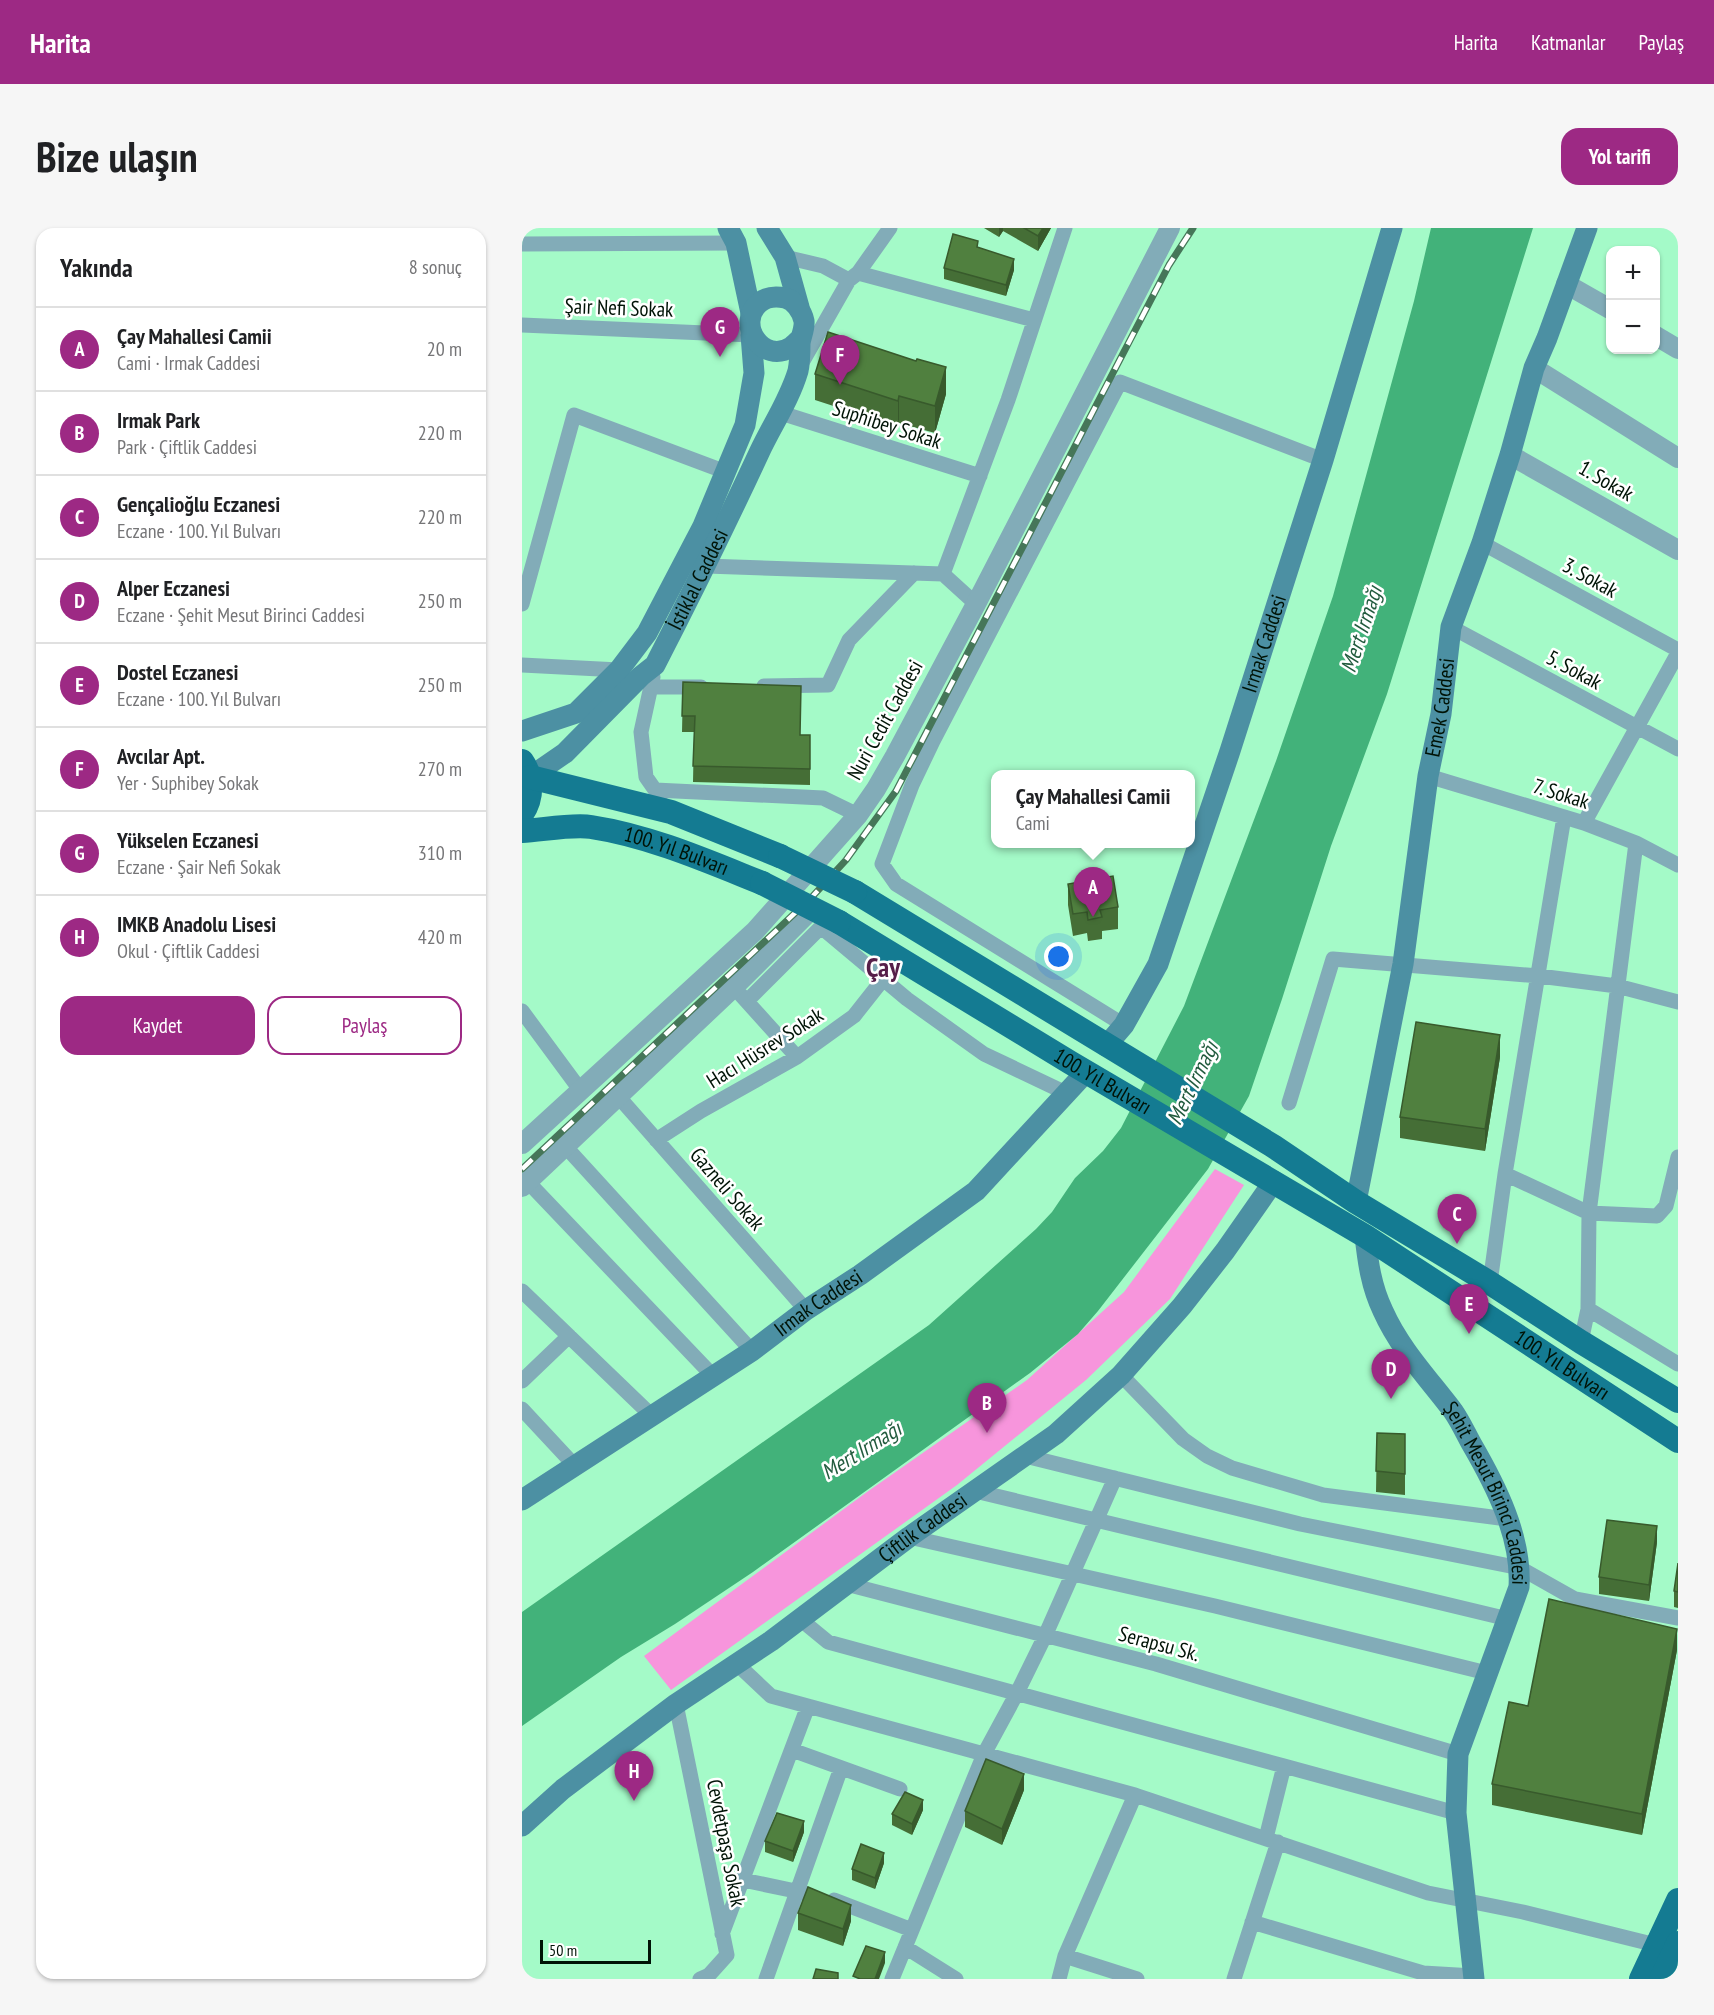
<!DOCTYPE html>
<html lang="tr">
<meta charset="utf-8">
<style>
body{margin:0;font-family:"PT Sans Narrow",sans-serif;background:#f6f6f6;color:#202124}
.controls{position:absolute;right:18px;top:18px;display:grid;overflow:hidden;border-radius:12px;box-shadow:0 2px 4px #0004}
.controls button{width:54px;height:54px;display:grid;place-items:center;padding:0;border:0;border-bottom:2px solid #e0e0e0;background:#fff;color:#202124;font:30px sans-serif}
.scale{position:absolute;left:18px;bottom:15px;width:111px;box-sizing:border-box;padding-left:6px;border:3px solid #001306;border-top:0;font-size:16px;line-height:21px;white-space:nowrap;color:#001306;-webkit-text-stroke:4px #fff;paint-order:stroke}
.you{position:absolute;left:537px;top:729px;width:21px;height:21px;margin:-15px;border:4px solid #fff;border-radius:50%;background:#1a73e8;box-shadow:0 0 0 9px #1a73e833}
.badge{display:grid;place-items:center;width:39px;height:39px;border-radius:50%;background:#9d2984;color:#fff;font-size:20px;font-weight:700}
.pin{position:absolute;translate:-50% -50px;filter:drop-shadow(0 2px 3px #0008)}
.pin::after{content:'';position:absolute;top:32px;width:21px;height:18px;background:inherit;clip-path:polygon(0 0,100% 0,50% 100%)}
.popup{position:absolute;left:469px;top:542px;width:204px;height:78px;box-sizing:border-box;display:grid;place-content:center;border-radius:12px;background:#fff;filter:drop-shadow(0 2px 4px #0005);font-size:20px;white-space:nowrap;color:#757577}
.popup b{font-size:22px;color:#202124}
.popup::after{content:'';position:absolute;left:50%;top:100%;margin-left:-12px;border:12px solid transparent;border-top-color:#fff}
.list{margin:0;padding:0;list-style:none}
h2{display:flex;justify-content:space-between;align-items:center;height:78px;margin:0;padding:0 24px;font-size:26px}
h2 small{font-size:20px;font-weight:400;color:#757577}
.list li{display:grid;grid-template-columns:39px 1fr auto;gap:18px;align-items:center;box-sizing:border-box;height:84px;padding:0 24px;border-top:2px solid #e0e0e0}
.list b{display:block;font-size:22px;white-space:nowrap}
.list p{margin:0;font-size:20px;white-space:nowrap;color:#757577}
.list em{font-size:20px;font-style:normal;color:#757577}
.actions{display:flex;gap:12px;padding:18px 24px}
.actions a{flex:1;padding:14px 0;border:2px solid #9d2984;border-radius:18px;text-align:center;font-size:21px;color:#9d2984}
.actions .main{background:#9d2984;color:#fff}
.map{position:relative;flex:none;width:1156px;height:1751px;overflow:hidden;border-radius:18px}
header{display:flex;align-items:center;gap:36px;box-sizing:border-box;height:84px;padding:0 30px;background:#9d2984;color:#fff}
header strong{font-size:28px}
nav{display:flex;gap:33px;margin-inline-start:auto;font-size:21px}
.intro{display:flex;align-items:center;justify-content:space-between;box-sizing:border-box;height:144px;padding:0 36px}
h1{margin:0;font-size:42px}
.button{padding:15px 27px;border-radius:18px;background:#9d2984;color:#fff;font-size:21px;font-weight:700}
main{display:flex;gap:36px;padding:0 36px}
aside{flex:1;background:#fff;border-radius:18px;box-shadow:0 2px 4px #0004}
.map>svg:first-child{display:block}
.green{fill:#f795dc}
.water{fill:#42b27a}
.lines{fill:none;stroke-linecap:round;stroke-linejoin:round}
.minor{stroke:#82acb8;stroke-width:15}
.tertiary{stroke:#82acb8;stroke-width:20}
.secondary{stroke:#4c90a3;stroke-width:21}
.primary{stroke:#147b92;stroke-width:24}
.rail-casing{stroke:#467659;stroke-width:7}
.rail{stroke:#fff;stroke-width:4.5;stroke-dasharray:14;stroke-linecap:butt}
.primary-bridge{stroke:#147b92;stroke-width:24}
.wall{fill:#456e36}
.shaded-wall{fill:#385a2c}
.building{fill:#50803f;stroke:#385a2c;stroke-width:1.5}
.labels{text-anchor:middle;stroke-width:5;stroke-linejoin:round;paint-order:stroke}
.street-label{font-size:21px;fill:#001306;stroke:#fff}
.water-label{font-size:22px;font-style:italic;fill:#225b3e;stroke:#fff}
.district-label{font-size:27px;font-weight:bold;fill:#561e49;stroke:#fff}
</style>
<header>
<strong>Harita</strong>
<nav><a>Harita</a><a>Katmanlar</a><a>Paylaş</a></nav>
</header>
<div class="intro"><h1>Bize ulaşın</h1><a class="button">Yol tarifi</a></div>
<main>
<aside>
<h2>Yakında<small>8 sonuç</small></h2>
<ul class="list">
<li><span class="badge">A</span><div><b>Çay Mahallesi Camii</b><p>Cami · Irmak Caddesi</p></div><em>20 m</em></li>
<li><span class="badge">B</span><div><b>Irmak Park</b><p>Park · Çiftlik Caddesi</p></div><em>220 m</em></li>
<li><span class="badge">C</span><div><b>Gençalioğlu Eczanesi</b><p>Eczane · 100. Yıl Bulvarı</p></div><em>220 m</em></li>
<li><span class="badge">D</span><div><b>Alper Eczanesi</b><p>Eczane · Şehit Mesut Birinci Caddesi</p></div><em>250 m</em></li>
<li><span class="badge">E</span><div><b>Dostel Eczanesi</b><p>Eczane · 100. Yıl Bulvarı</p></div><em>250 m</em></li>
<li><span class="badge">F</span><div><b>Avcılar Apt.</b><p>Yer · Suphibey Sokak</p></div><em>270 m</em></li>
<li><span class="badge">G</span><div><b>Yükselen Eczanesi</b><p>Eczane · Şair Nefi Sokak</p></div><em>310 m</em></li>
<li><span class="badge">H</span><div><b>IMKB Anadolu Lisesi</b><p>Okul · Çiftlik Caddesi</p></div><em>420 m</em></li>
</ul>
<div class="actions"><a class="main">Kaydet</a><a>Paylaş</a></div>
</aside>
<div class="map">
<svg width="1156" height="1751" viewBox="0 0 1156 1751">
<rect width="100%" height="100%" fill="#a4fac8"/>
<!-- green -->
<path class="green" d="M693 941 722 957 648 1071 564 1152 435 1257 149 1462 122 1428 345 1264 505 1152 602 1064Z"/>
<!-- water -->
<path class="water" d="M909 0H1011L865 466 809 618 760 771 727 868 686 941 576 1083 556 1106 508 1145 231 1344 153 1396 99 1429 0 1498V1384L407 1097 514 1001 530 984 553 950 581 923 599 900 662 778 754 533 811 368 892 73Z"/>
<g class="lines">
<!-- minor -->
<path class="minor" d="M0 16 214 15
M263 29 301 38 327 52
M336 45 512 92
M0 97 229 107
M278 138 327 52 336 45 368 0
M259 185 458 248
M960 315 1156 422
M184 338 421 346 454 376
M421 346 486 172 543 0
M0 376 52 187 204 244
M929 399 1156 521
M0 437 97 442
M131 449 119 504 124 549 138 569
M242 458 306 457 327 412 392 345
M128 459H179
M906 548 1062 595 1114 615 1156 637
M133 562 301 570 336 587
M1062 595 1156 425
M219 767 275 829
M225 773 299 699 385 771 462 826 544 865
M0 783 59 863
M602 797 374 656 360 636 390 557 411 513 598 154 801 232
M95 867 284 1082
M767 875 811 731 1017 748 1095 758 1156 774
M134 912 179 883 275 829 332 788 362 750
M43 918 230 1123
M983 946 1067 985 1135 988 1144 978 1156 929
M5 953 191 1148
M968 1055 983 946 1042 589
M0 1063 130 1188
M1066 1081 1156 1136
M1059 1114 1066 1081 1067 985 1114 615
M599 1147 661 1211 685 1228 710 1240 801 1267 985 1291
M0 1153 47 1108
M0 1181 53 1238
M503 1228 778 1296 998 1340 1053 1371 1156 1390
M453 1263 986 1391
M387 1309 693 1378 965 1445
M324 1356 634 1436 936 1526
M278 1391 306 1414 762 1538
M215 1436 249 1468 613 1567 906 1665 1001 1684 1134 1717
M154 1476 205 1727 187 1747 178 1751
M270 1522 378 1561
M744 1610 762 1538 934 1585
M221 1652 283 1665
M312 1672 390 1702
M730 1694 901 1745 952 1748
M200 1706 286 1478
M383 1719 434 1751
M543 1728 615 1751
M244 1751 319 1540
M370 1751 462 1526 495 1465 523 1408 593 1250
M537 1751 543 1728 613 1567
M712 1751 756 1614"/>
<!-- tertiary -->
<path class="tertiary" d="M1044 56 1088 81
M1134 108 1156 121
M1012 140 1156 230
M988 227 1156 322
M0 916 233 703 336 587 354 561 373 528 454 376 648 0
M0 959 212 759 284 687"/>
<!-- secondary -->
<g class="secondary">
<path d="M206 0 214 15 229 85"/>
<path d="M245 0 263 29 277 79"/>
<path d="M0 503 54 485 97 442 125 405 181 298 223 197 232 145 229 107"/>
<path id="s1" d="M8 549 43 525 119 448 133 437C169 367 204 296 237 225 250 197 267 173 276 143 278 134 278 124 278 115 279 108 283 100 282 93 280 83 272 72 263 70 254 68 244 69 237 75 213 96 241 137 269 119 272 117 276 113 279 110"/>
<path id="s2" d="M584 818 602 797 636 736 708 523 801 232 870 0"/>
<path id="s3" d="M834 974 881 736 906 548 919 486 929 399 960 315 988 227 1012 140 1025 110 1065 0"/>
<path id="s4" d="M843 1008C846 1034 849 1058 861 1083 878 1121 906 1150 931 1183 938 1193 943 1204 949 1215 974 1258 1000 1309 997 1359L936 1526 934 1585 952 1751"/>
<path id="s5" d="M0 1272 230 1123 284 1082 338 1047 454 963 564 844"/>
<path id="s6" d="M0 1598 41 1561 154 1476 249 1413 387 1309 534 1206 599 1147 660 1078 703 1023 752 953"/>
</g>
<!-- primary -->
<g class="primary">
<path d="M0 533C11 549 11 570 0 586"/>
<path d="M8 549 149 584 258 628"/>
<path id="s7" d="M0 603C20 602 51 596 69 599 128 608 185 633 240 655"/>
<path d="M333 664 751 918 834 974 968 1055 1059 1114 1156 1173"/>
<path id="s8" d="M317 694 549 835 843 1008 1156 1213"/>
<path d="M1119 1751 1156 1672"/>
<path d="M1139 1751 1156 1715"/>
</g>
<!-- rail casing -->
<g class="rail-casing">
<path id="rail" d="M0 941 289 670 324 632 374 563 647 37 671 0"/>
</g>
<!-- rail -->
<use href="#rail" class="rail"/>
<!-- primary-bridge -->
<path class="primary-bridge" d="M258 628 333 664
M240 655 317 694"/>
</g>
<!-- wall -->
<path class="wall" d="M462 0H529L516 23 481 3 477 9Z
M422 40 492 42 484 68 422 51Z
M293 146 424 166 413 205 377 195 376 199 293 172Z
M161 454 279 507H288V557L171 554 172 504H160Z
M546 656 596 679V701L580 703V711L566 713 565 705 551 708 546 677Z
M978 829 963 923 878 910V889Z
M855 1205 883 1206V1267L854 1264Z
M1135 1314 1127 1373 1077 1366V1349Z
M1156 1335V1380L1152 1379V1363Z
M1155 1422 1120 1607 970 1577V1556L1006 1478Z
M502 1562 480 1617 443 1599V1583Z
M401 1582 390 1607 370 1597V1586Z
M282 1604 271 1634 243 1624V1613Z
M362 1635 353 1661 330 1652V1641Z
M276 1685 329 1693 321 1718 276 1702Z"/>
<!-- shaded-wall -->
<path class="shaded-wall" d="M477 0H481V3L477 9Z
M521 0H529L516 23V8Z
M492 31V42L484 68V57Z
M424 139V166L413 205V178Z
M377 168V195L376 199V173Z
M978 807V829L963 923V901Z
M1135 1298V1314L1127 1373V1357Z
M1155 1401V1422L1120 1607V1586Z
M502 1546V1562L480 1617V1601Z
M401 1572V1582L390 1607V1596Z
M282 1593V1604L271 1634V1623Z
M362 1625V1635L353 1661V1650Z
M329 1677V1693L321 1718V1701Z
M363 1724V1735L357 1751H353Z"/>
<!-- building -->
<path class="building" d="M502 0H521L516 8Z
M431 6 456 13 455 19 492 31 484 57 422 40Z
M306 104 394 133 395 131 424 139 413 178 377 168 376 173 293 146Z
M161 454 279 458 278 507H288V541L171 538 173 488H160Z
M591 648 596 679 578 682 580 689 566 692 565 684 551 686 546 656Z
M894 794 978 807 963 901 878 889Z
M855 1205 883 1206V1246L854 1243Z
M1085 1292 1135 1298 1127 1357 1077 1349Z
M1156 1335V1364L1152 1363Z
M1027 1371 1155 1401 1120 1586 970 1556 987 1474 1006 1478Z
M464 1531 502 1546 480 1601 443 1583Z
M383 1564 401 1572 390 1596 370 1586Z
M255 1585 282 1593 271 1623 243 1613Z
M339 1616 362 1625 353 1650 330 1641Z
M286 1659 329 1677 321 1701 276 1685Z
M344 1718 363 1724 353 1751H338L331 1748Z
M294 1741 316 1745V1751H291Z"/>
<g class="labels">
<!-- street labels -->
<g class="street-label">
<text transform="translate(97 80) rotate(2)" y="7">Şair Nefi Sokak</text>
<text transform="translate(365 197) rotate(18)" y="7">Suphibey Sokak</text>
<text transform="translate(1084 253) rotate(30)" y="7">1. Sokak</text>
<text transform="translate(1068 350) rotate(29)" y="7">3. Sokak</text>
<text dy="7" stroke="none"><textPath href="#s1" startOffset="264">İstiklal Caddesi</textPath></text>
<text dy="7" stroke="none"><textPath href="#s2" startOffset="435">Irmak Caddesi</textPath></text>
<text transform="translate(1052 442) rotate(28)" y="7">5. Sokak</text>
<text dy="7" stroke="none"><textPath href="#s3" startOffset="502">Emek Caddesi</textPath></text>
<text transform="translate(363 492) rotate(-61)" y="7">Nuri Cedit Caddesi</text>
<text transform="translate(1039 566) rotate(17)" y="7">7. Sokak</text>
<text dy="7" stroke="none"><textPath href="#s7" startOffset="158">100. Yıl Bulvarı</textPath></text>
<text transform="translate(243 820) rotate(-32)" y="7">Hacı Hüsrev Sokak</text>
<text dy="7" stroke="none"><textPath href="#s8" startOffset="308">100. Yıl Bulvarı</textPath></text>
<text transform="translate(205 961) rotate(49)" y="7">Gazneli Sokak</text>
<text dy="7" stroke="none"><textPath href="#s5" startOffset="356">Irmak Caddesi</textPath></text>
<text dy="7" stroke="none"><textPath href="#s8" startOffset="848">100. Yıl Bulvarı</textPath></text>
<text dy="7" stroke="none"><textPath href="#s4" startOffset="290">Şehit Mesut Birinci Caddesi</textPath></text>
<text dy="7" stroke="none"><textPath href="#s6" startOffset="500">Çiftlik Caddesi</textPath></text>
<text transform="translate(637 1416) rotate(15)" y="7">Serapsu Sk.</text>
<text transform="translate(204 1615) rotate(79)" y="7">Cevdetpaşa Sokak</text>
</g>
<!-- water labels -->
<g class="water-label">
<text transform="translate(839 401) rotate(-72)" y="8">Mert Irmağı</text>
<text transform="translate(670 855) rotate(-64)" y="8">Mert Irmağı</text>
<text transform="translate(339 1222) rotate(-32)" y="8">Mert Irmağı</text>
</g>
<!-- district labels -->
<g class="district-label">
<text x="361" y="749">Çay</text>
</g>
</g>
</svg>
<div class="controls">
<button>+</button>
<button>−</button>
</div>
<div class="scale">50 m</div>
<div class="you"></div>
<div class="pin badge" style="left:571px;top:689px">A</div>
<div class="popup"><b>Çay Mahallesi Camii</b>Cami</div>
<div class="pin badge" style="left:465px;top:1205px">B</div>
<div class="pin badge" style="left:935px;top:1016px">C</div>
<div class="pin badge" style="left:869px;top:1171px">D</div>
<div class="pin badge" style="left:947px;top:1106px">E</div>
<div class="pin badge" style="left:318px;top:157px">F</div>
<div class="pin badge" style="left:198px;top:129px">G</div>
<div class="pin badge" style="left:112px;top:1573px">H</div>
</div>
</main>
